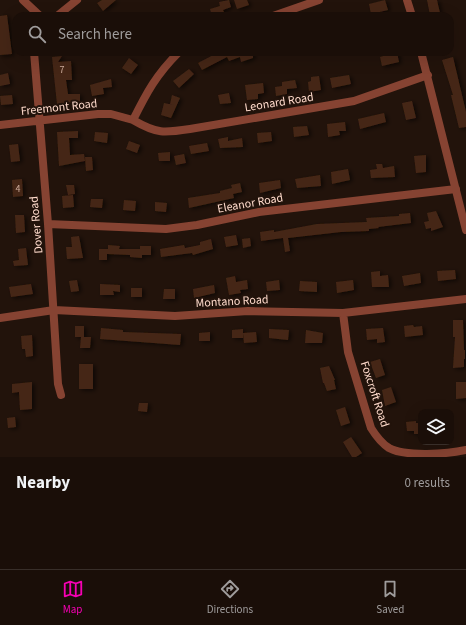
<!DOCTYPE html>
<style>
body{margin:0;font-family:"Source Sans 3",sans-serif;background:#231712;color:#f1f3f6}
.controls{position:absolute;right:12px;bottom:12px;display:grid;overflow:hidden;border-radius:8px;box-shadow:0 4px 16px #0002}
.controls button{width:36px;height:36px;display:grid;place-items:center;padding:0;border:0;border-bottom:1px solid #382e29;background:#1a0e08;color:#f1f3f6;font:20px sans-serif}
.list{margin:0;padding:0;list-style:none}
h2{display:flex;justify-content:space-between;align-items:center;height:52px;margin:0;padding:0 16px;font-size:17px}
h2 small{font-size:13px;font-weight:400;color:#9f9c9c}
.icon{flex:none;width:22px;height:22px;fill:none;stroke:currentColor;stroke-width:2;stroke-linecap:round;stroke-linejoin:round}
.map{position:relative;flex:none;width:466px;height:457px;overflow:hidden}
.search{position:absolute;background:#1a0e08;box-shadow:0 4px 16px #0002;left:12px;right:12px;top:12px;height:44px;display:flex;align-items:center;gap:10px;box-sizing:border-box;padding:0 14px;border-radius:12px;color:#9f9c9c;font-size:15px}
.sheet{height:112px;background:#1a0e08}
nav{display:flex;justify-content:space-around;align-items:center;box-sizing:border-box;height:56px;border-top:1px solid #382e29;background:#1a0e08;font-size:11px;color:#9f9c9c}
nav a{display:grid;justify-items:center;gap:2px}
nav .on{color:#f700b4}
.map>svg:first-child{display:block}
.building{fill:#452715;filter:url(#shadow)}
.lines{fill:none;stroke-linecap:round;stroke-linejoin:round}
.minor{stroke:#864332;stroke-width:8}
.labels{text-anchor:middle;stroke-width:4;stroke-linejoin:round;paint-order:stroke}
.number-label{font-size:10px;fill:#d0ae9e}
.street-label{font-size:12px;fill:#ffdbcc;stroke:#22130b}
</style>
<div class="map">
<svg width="466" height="457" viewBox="0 0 466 457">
<defs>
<filter id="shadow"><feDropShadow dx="2.5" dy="1.5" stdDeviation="2" flood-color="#0009"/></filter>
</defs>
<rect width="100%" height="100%" fill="#22130b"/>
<!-- building -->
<path class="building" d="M102 0H116L103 11 97 3Z
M229 0 231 7 223 10 225 14 212 16 210 9 220 6 219 2Z
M234 0H247L249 5 237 9Z
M385 0 388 10 371 14 369 4Z
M427 0H437L440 13 430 15Z
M7 15 12 54 0 55V16Z
M219 52 220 55 225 52H253V58L241 62 240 57 229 61 227 57 202 70 198 63Z
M397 52 399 62 382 66 380 57Z
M62 56 58 62 71 61 72 80H66L68 94H80V102L57 104 52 57Z
M453 57 466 112V127L459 128 451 95H453L442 60Z
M129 58 138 65 131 74 122 68Z
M189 69 194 74 179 88 173 81Z
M8 73 10 84 0 86V75Z
M349 75 351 84 332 88 330 78Z
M319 76 321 90 309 92 308 82 311 81V77Z
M111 79 112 87 103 88 104 94 92 96 90 85Z
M295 80 297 88 287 89V94L276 96 275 87 282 86V82Z
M263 83 264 93 258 94V99L247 100 245 85Z
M229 93 231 103 220 104 218 95Z
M12 95 13 104 1 105 0 96Z
M172 95 180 98 171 118 161 115 164 103 174 105 170 104Z
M412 101 416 118 406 120 402 103Z
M384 113 386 122 360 129 358 119Z
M345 122 346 131H339L340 135 328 137 327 124Z
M307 126 309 135 294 137 293 127Z
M78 131V138H69L70 155 84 154 85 161 59 166 57 132Z
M95 132 108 133 107 143 94 141Z
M271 132 272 141 258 143 257 133Z
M228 137V141L242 138 243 147 220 148 218 139Z
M129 141 140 145 137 153 126 149Z
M207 143 209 151 191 154 189 146Z
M18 144 20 161 11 162 9 145Z
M170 152V161H159L158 153Z
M184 154 186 163 176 165 174 156Z
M426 155V172L416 173 414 156Z
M85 157H92L93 170 86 171Z
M376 164H382L383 168 394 166 395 177 371 178 370 170 377 169Z
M348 169 350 180 332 184 331 172Z
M320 175 321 186 297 188 295 179Z
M22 179 23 196 13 197 12 180Z
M280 180 281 188 260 193 259 183Z
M240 183 242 192 233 194 234 198 189 208 188 198 220 193V191L232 188 231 185Z
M66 185H74L75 194 68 195Z
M73 195 74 207 63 208 62 196Z
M91 199H103L102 208 90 207Z
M124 200 136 201 135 211 123 210Z
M155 202 167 203 166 212 155 211Z
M436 211 443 227 431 231V228L426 229 424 222 429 221 427 213Z
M410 213 411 223 378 227 379 228 369 229V231L341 232 288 238 290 251 285 252 283 238 261 241 260 232 274 230V232L317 224 367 222 366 218 399 216V214Z
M15 215H24L25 232 16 233Z
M236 235 238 245 226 247 224 237Z
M79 236 83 258 67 259 66 247H72L71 237Z
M250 238 251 246 243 248 242 239Z
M211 239 213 249 193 255 192 253 161 257 160 249 184 245 185 248 200 245V242Z
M108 245 120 246 119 249H140V246H151V255H142V258L130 257V255L107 254V260H99V249H108Z
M26 248 28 265 14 266 13 261 19 260 18 249Z
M455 270 456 279 438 281 437 271Z
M380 271V276L388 275 389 287H372L371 272Z
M420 273 421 283 404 286 402 276Z
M235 276 236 282 247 280 248 289 240 290 241 293 229 295 226 278Z
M77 280 79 291 71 292 69 281Z
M279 280 280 290 267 291 266 282Z
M353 280 354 290 337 293 336 282Z
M300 281 317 282V292L299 291Z
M31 284 33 294 11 297 9 287Z
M100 284 120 285V292L113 291 114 295H100Z
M214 285 215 293 194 298 193 289Z
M131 288H142V297H131Z
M164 289H175V299H163Z
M453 320H463L464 350H465V359H464V367L453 368 455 337H453Z
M413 325 414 327 422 326 423 335 405 337 404 326Z
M75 326H84V337H91L90 348H80L81 337H75Z
M101 328 123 330V332L181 334 180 345 100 339Z
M383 328 385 342 377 343V339L367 340 366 329Z
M243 329V338H232V330Z
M269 329 289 330 288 340 269 338Z
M306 330 323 333 322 343H305Z
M210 332V341H199V333Z
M256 332 257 342 244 343 243 333Z
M32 335 33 356 26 357 25 349H22L21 336Z
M380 359 385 375 376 378 370 362Z
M79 364H93V389H79Z
M329 366 335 380H334L336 389 327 391 324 383H323L320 368Z
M32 382V409L20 410 19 392 12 393V384Z
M456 382H466V398L456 399Z
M391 387 396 402 385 406 382 390Z
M139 403H148L147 412 138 411Z
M345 407 350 423 341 426 336 410Z
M15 417 16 427 8 428 7 418Z
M416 421V423H421V434H414V431H407L406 422Z
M351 437 362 453 356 457H352L343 442Z"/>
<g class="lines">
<!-- minor -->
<path class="minor" d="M23 0 40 16
M407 0 412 16
M57 16 77 0
M273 16 319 0
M34 52 48 224 58 384 61 395
M421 52 466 230
M133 120C157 134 164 133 190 129L354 101 428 75
M0 125 98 114H111L133 120C147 92 156 75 179 52
M48 224 166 229 197 225 259 212 456 189
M343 313 348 352 371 428C376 436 381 443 389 448 405 457 448 454 466 450
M0 318 54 310 175 316 248 311 343 313 466 299"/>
</g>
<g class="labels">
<!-- number labels -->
<g class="number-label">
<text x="62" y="73">7</text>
<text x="18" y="192">4</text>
</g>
<!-- street labels -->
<g class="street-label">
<text transform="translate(279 102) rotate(-9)" y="4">Leonard Road</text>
<text transform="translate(59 107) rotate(-6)" y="4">Freemont Road</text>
<text transform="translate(250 203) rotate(-10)" y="4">Eleanor Road</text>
<text transform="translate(36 225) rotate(-95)" y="4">Dover Road</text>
<text transform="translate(232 301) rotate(-3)" y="4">Montano Road</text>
<text transform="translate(375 394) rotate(72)" y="4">Foxcroft Road</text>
</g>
</g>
</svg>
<div class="controls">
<button><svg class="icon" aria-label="layers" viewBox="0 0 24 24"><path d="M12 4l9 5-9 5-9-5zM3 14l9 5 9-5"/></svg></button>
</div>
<div class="search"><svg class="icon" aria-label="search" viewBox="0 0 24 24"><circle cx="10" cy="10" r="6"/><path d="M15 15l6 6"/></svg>Search here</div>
</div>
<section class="sheet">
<h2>Nearby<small>0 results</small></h2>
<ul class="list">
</ul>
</section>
<nav>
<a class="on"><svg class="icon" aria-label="map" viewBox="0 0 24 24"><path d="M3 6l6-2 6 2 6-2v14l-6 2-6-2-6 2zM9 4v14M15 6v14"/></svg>Map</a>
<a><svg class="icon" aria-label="directions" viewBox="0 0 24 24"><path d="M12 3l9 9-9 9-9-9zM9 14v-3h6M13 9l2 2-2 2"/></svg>Directions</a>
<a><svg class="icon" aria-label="saved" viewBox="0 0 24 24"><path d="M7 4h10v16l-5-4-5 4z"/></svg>Saved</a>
</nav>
